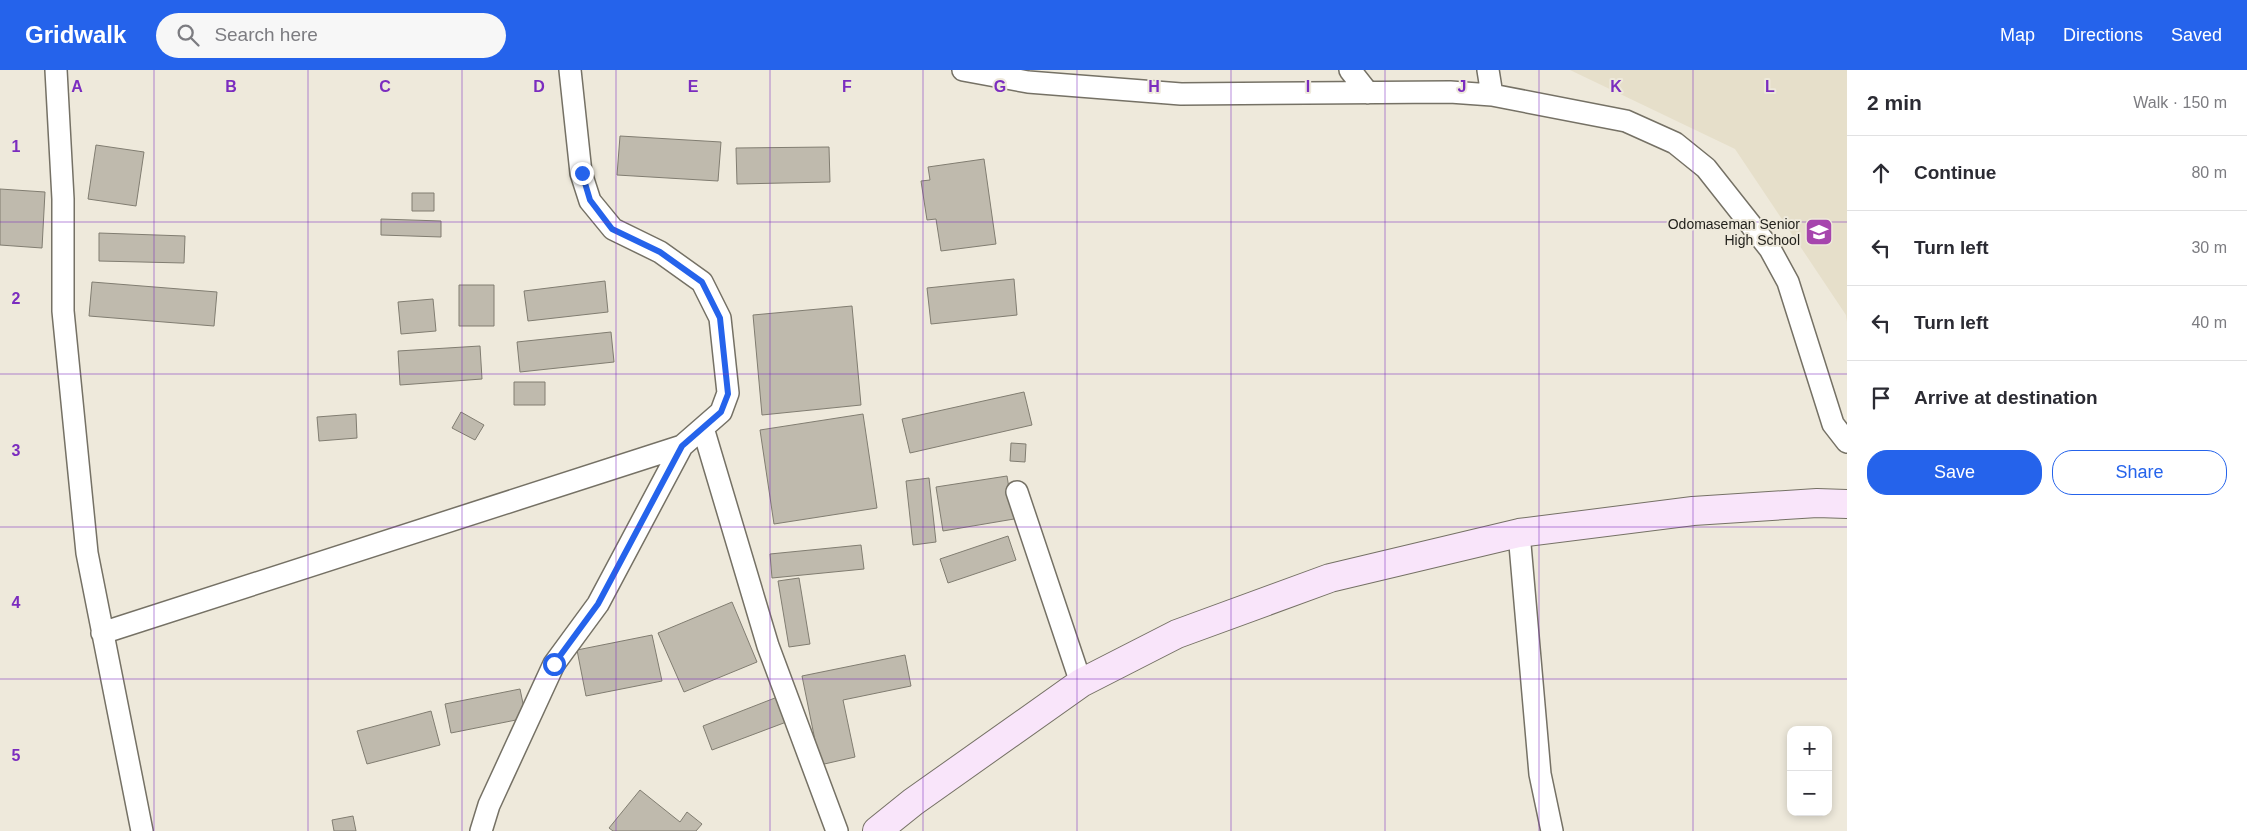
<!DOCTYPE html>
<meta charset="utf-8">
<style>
body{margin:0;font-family:Helvetica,sans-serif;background:#f7f7f7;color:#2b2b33}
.controls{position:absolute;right:15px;bottom:15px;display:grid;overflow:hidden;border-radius:10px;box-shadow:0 2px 8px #0003}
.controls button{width:45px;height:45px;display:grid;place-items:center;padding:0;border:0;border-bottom:1px solid #e1e1e2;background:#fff;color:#2b2b33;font:25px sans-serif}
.stop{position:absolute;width:15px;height:15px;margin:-11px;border:4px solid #2563eb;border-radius:50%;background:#fff}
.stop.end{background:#2563eb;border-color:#fff;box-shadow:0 1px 5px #0008}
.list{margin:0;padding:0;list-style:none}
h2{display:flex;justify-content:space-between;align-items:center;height:65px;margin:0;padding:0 20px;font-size:21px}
h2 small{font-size:16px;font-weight:400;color:#7c7c81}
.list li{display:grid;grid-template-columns:32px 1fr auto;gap:15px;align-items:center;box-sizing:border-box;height:75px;padding:0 20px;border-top:1px solid #e1e1e2}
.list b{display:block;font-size:19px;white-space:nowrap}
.list em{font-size:16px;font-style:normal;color:#7c7c81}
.actions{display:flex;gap:10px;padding:15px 20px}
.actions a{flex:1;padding:11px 0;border:1px solid #2563eb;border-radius:20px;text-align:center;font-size:18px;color:#2563eb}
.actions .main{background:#2563eb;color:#fff}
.icon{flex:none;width:28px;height:28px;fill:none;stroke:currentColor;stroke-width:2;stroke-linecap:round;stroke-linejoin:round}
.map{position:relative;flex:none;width:1847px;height:761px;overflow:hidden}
header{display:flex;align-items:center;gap:30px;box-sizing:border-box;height:70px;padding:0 25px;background:#2563eb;color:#fff}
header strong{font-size:24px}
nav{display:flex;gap:28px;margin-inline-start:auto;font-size:18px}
.search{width:350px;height:45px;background:#f7f7f7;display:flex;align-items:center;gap:12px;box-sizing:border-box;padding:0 18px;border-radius:28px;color:#7c7c81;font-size:19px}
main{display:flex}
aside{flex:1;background:#fff}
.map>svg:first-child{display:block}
.built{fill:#e6dfca}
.building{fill:#bfbaad;stroke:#817d71}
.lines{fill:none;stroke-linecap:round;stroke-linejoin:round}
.minor-casing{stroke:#757165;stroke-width:24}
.secondary-casing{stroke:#757165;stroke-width:30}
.minor{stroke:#fff;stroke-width:21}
.secondary{stroke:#f9e5fa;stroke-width:28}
.route{stroke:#2563eb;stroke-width:6}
.grid{fill:none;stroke:#7b2cbf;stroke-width:1;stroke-opacity:0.55}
.labels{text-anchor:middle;stroke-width:4;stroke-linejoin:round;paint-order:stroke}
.poi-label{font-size:14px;fill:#201f1a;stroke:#eee9db;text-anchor:end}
.grid-label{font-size:16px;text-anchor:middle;font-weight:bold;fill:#7b2cbf;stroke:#eee9db;stroke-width:4;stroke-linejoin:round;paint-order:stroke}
</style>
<header>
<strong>Gridwalk</strong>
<div class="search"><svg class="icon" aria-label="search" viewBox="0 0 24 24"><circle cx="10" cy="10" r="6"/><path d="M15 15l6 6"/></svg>Search here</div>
<nav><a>Map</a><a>Directions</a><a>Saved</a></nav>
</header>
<main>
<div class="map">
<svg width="1847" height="761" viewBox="0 0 1847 761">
<rect width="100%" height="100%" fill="#eee9db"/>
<!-- built -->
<path class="built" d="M1570 0H1847V252L1846 245 1735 79Z"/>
<!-- building -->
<path class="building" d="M620 66 721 72 718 111 617 105Z
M96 75 144 82 136 136 88 129Z
M829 77 830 112 737 114 736 78Z
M984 89 996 174 941 181 936 149 927 150 921 111 930 110 928 97Z
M0 119 45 122 42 178 0 175Z
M412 123H434V141H412Z
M381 149 441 151V167L381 165Z
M99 163 185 166 184 193 99 191Z
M1014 209 1017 245 931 254 927 218Z
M605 211 608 242 528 251 524 221Z
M92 212 217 222 214 256 89 246Z
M459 215H494V256H459Z
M433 229 436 261 401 264 398 232Z
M852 236 861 335 762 345 753 245Z
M611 262 614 292 520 302 517 272Z
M480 276 482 309 400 315 398 281Z
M514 312H545V335H514Z
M1024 322 1032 355 910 383 902 349Z
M461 342 484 355 475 370 452 358Z
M356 344 357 368 319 371 317 347Z
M863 344 877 438 774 454 760 360Z
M1011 373 1026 374 1025 392 1010 391Z
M1007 406 1014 449 943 461 936 417Z
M929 408 936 472 913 475 906 411Z
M1008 466 1016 490 948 513 940 489Z
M861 475 864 499 772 508 770 484Z
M799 508 810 574 789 577 778 511Z
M732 532 757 592 684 622 658 563Z
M652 565 662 611 586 626 577 580Z
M905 585 911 616 843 630 855 687 820 695 802 606Z
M520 619 526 648 451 663 445 634Z
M780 626 789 651 712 680 703 656Z
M431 641 440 675 367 694 357 661Z
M640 720 680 752 687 742 702 754 696 761H613L609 758Z
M353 746 356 761H334L332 750Z"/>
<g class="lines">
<!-- minor casing -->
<g class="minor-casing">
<path id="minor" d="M56 0 63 129V241L87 483 142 761
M963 0 1028 12 1181 24 1450 22 1492 25 1626 51 1675 73 1706 98 1770 179 1788 212 1833 354 1847 372
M1350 0 1368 23
M1488 0 1492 25
M703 358 768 576 837 761
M1017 422 1081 613
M1519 463 1540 704 1552 761
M102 563 682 376 721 342 728 323 720 248 702 212 660 182 613 159 590 131 581 103 570 0
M481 761 489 735 554 594 598 534 682 376"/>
</g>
<!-- secondary casing -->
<g class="secondary-casing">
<path id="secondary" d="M877 761 913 732 1081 613 1177 564 1330 508 1519 463 1693 441 1817 433 1847 434"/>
</g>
<!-- minor -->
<use href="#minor" class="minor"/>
<!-- secondary -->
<use href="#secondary" class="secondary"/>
</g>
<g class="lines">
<!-- route -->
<path class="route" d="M554 594 598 534 682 376 721 342 728 324 720 248 702 212 660 182 612 159 590 130 582 103"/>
</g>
<!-- grid -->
<path class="grid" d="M154 0V761M308 0V761M462 0V761M616 0V761M770 0V761M923 0V761M1077 0V761M1231 0V761M1385 0V761M1539 0V761M1693 0V761M0 152H1847M0 304H1847M0 457H1847M0 609H1847"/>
<!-- icons -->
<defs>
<g id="school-square" transform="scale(1.4375)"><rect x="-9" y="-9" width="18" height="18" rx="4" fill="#a645ad" stroke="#eee9db"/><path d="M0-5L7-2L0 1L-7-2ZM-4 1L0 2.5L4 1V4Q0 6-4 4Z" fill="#fff"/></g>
</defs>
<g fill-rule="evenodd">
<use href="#school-square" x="1819" y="162"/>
</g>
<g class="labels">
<!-- poi labels -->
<g class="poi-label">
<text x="1800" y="159">Odomaseman Senior<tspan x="1800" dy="16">High School</tspan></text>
</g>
</g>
<g class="grid-label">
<text x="77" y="22">A</text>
<text x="231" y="22">B</text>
<text x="385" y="22">C</text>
<text x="539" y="22">D</text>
<text x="693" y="22">E</text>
<text x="847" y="22">F</text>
<text x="1000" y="22">G</text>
<text x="1154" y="22">H</text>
<text x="1308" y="22">I</text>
<text x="1462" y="22">J</text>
<text x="1616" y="22">K</text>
<text x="1770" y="22">L</text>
<text x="16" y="82">1</text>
<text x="16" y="234">2</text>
<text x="16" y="386">3</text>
<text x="16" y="538">4</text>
<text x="16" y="691">5</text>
</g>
</svg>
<div class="controls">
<button>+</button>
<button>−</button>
</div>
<div class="stop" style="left:554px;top:594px"></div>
<div class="stop end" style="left:582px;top:103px"></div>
</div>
<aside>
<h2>2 min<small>Walk · 150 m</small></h2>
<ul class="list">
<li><svg class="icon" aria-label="ahead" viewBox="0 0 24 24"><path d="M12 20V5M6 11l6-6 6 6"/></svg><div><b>Continue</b></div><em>80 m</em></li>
<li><svg class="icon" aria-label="left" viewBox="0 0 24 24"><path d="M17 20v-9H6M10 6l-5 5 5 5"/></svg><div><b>Turn left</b></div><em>30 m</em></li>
<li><svg class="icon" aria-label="left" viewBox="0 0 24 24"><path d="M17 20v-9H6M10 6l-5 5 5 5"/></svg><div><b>Turn left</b></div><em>40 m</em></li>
<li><svg class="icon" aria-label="arrive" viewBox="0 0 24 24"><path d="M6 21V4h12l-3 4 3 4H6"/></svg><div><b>Arrive at destination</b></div></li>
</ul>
<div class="actions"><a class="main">Save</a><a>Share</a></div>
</aside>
</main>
